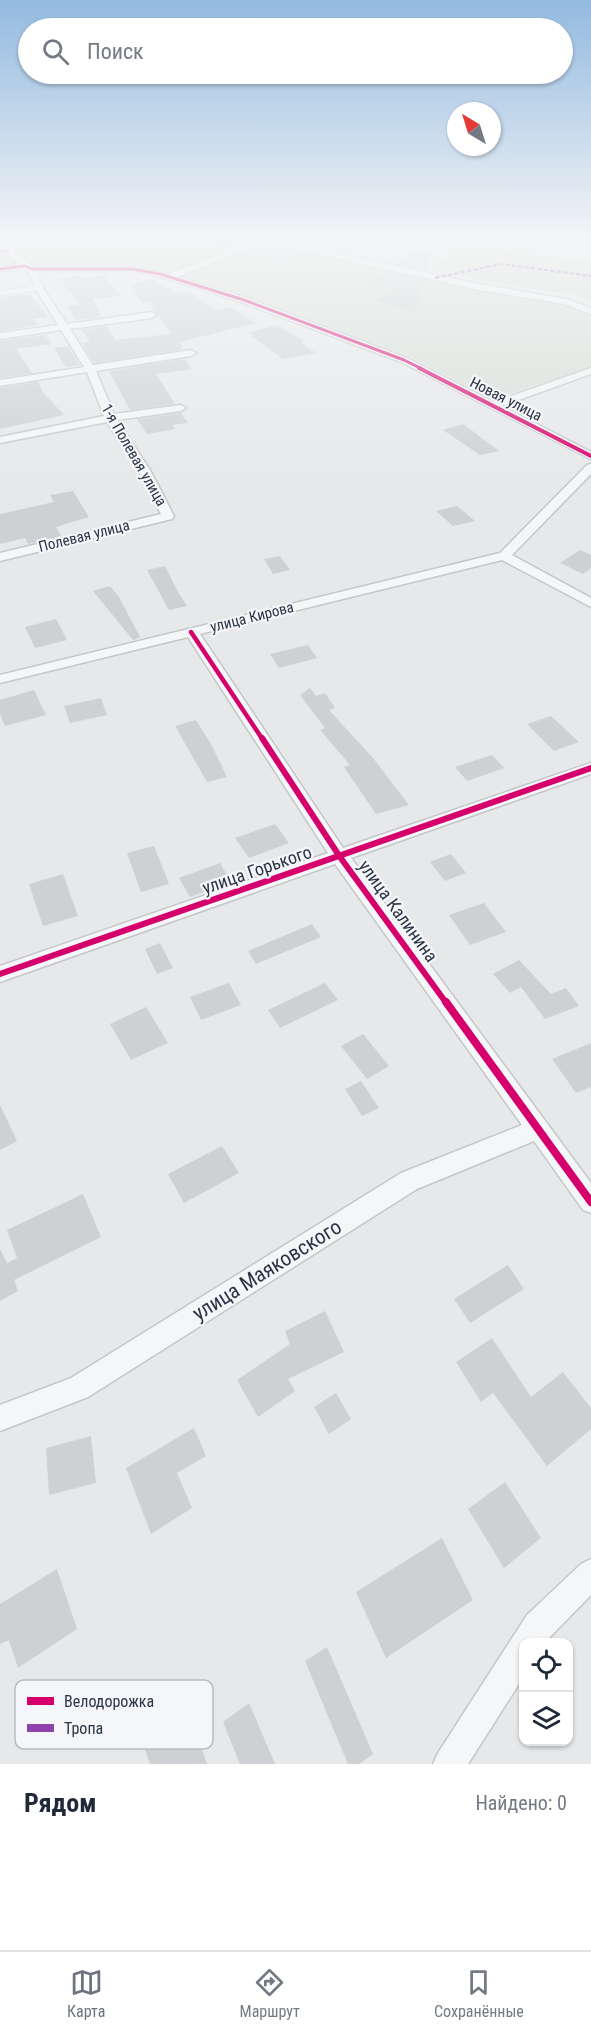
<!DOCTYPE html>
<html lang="ru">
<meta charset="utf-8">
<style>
body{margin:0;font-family:"Roboto Condensed",sans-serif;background:#f6f6f7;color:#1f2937}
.controls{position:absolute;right:18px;bottom:18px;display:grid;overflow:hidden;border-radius:12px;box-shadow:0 2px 4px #0004}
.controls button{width:54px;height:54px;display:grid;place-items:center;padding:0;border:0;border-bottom:2px solid #e0e1e3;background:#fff;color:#1f2937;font:30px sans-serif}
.compass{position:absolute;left:447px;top:102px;width:54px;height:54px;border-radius:50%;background:#fff;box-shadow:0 2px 4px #0004;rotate:322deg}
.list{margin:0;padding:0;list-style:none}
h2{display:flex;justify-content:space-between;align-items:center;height:78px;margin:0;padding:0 24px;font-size:26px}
h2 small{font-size:20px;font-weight:400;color:#747a83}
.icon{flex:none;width:33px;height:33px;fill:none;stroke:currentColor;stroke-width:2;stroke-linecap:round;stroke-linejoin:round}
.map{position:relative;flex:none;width:591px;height:1764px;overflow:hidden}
.search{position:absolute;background:#fff;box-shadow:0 2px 4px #0004;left:18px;right:18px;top:18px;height:66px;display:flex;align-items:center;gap:15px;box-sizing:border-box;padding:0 21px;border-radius:33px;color:#747a83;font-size:22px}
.sheet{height:186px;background:#fff}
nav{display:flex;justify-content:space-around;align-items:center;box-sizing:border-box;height:84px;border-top:2px solid #e0e1e3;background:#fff;font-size:16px;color:#747a83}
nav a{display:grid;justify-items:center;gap:3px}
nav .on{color:#6c737f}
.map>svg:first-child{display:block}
.green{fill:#d6ded6}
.building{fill:#ced0d3}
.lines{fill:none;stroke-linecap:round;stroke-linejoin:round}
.lane-casing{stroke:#c4c6c8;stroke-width:6}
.street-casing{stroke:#c4c6c8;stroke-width:3}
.lane{stroke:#f5f6f7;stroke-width:4.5}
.street{fill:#f5f6f7;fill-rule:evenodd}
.quiet{stroke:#8e44ad;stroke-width:2;stroke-dasharray:4.5 2;stroke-linecap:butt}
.cycleway-far4-casing{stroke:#f4f6f9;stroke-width:4.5}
.cycleway-far3-casing{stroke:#f4f6f9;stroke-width:6}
.cycleway-far2-casing{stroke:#f4f6f9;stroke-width:8}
.cycleway-far1-casing{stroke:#f4f6f9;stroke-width:10}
.cycleway-casing{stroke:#f4f6f9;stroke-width:11}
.cycleway-far4{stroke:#d6006c;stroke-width:3}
.cycleway-far3{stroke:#d6006c;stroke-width:4}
.cycleway-far2{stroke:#d6006c;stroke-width:4.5}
.cycleway-far1{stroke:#d6006c;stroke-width:6}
.cycleway{stroke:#d6006c;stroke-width:8}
.labels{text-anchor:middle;stroke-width:4.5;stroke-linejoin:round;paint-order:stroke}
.far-street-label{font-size:15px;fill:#2b3445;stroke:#f4f6f9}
.street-label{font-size:18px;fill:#2b3445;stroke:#f4f6f9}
.near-street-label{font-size:21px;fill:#2b3445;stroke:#f4f6f9}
.key{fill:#f4f6f9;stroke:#b8bcc3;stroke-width:1.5}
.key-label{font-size:16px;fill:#2b3445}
</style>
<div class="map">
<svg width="591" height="1764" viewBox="0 0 591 1764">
<rect width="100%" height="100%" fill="#e6e8ea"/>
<!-- green -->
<path class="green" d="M0 240H259L476 291 560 304 591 316V367L493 399 413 358 251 298 165 272 135 267H43L24 264 0 267Z
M467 247 591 261V300L576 295 491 282 428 269Z"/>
<!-- building -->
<path class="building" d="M211 240H250L225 250 210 246Z
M287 240H342L325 248Z
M264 245 269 247 311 255 290 265 242 254Z
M415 251 432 253 427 270 397 264Z
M386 271 424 280 415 312 376 301 394 290 369 283Z
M80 275 82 278 103 275 122 296 93 299 102 317 76 320 67 306 79 305 60 278Z
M152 279 177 293 188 291 216 310 230 307 256 323 180 342 183 348 178 350 94 363 82 343 90 342 82 330 107 326 115 340 171 334 149 302 142 303 131 284Z
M29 294 49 317 33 319 38 325 0 331V297Z
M276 325 305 341 300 342 316 353 283 359 248 333Z
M45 335 52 344 16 349 32 373 0 378V341Z
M68 346 80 365 66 367 54 348Z
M185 359 192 369 156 374 175 404 130 410 109 371Z
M38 382 43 392 64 415 0 429V388Z
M181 413 188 423 172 425 175 429 147 434 137 419Z
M463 424 470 429 499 451 480 455 443 430Z
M73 491 89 517 56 527 61 536 28 544 25 538 0 544V514L54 502 50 495Z
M457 506 475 521 453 526 436 511Z
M580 550 591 555V568L583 574 560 563Z
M280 556 290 570 273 574 264 559Z
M165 566 178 592 187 606 169 610 147 570Z
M110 586 119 597 140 637 136 639 133 640 93 591Z
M56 619 67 640 35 648 25 627Z
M308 645 317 658 279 668 270 654Z
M310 688 316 696 325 693 335 708 329 710 373 758 409 805 376 814 344 767 350 765 320 730 325 728 300 695Z
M34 690 46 715 5 726 0 714V700Z
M101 698 107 715 70 723 64 706Z
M551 716 579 742 554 751 527 724Z
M196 720 211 744 227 777 207 782 175 726Z
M492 755 504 768 467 781 455 767Z
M275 824 289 843 249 858 235 838Z
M154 846 169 884 141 892 127 853Z
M451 854 466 873 445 881 430 862Z
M220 863 231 882 190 897 179 878Z
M63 874 78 916 43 926 29 884Z
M484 903 506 932 470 945 449 915Z
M312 924 321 937 256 964 248 951Z
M160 943 173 968 157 974 145 949Z
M519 960 551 994 566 988 579 1006 545 1019 521 987 510 993 493 974Z
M229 983 241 1005 201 1020 190 997Z
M325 983 338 1000 280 1028 268 1010Z
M146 1007 168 1043 131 1060 110 1024Z
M363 1034 389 1066 367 1079 341 1046Z
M591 1043V1087L576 1093 552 1059Z
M361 1081 379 1108 362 1116 345 1089Z
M0 1105 17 1141 0 1150Z
M222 1146 239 1173 184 1203 168 1174Z
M83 1194 101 1237 14 1280 18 1291 0 1301V1249L7 1263 17 1258 7 1230Z
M508 1265 524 1289 470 1323 454 1299Z
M325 1311 344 1352 288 1379 295 1391 258 1417 237 1380 290 1344 285 1331Z
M492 1338 531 1397 563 1372 591 1408V1429L547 1466 493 1393 481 1402 456 1362Z
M336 1393 351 1419 329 1434 314 1407Z
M194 1428 206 1456 177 1473 192 1508 151 1534 126 1468Z
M91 1436 96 1483 49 1495 46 1448Z
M505 1482 541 1538 504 1568 468 1509Z
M442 1538 473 1600 386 1658 356 1592Z
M57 1569 77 1629 18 1668 9 1640 0 1644V1604Z
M327 1647 373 1754 359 1764H348L305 1661Z
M249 1703 275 1764H240L223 1722Z
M191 1719 207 1764H150L145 1750Z"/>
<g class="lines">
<!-- lane casing -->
<g class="lane-casing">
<path id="lane" d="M555 240 591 243
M0 293 39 288"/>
</g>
<!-- street casing -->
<g class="street-casing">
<path id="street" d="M0 240H6L13 249 33 267H132L169 274 256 240H277L479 284 566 299 591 308V314L564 304 479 290 265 242 177 277 247 298 407 358 494 402 591 368V374L502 406 591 452V459L401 362 241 302 159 276 132 271H36L43 288 67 324 152 312 156 315 152 318 70 329 93 365 191 350 196 353 191 356 96 371 114 414 181 405 186 408 181 411 117 420 150 470 174 516 172 519 0 561V553L161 514 138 470 107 422 0 443V437L104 416 87 372 0 386V380L84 367 61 330 0 339V333L58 325 35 288 28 270 24 269 0 271V267L20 264 7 253Z
M591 464V474L512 555 591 598V607L502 560 200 634 343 848 591 763V774L351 858 591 1183V1213L583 1210 534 1141 417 1189 88 1397 0 1431V1405L71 1378 401 1173 522 1125 335 864 0 982V966L328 853 188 637 0 683V675L500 553 587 465Z
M591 1559V1595L545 1642H524V1676L468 1764H433L438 1753 527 1615 581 1564Z"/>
</g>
<!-- lane -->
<use href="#lane" class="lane"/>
<!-- street -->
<use href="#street" class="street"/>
<!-- quiet -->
<path class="quiet" d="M0 251H10
M435 278 501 264 591 276"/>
<!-- cycleway-far4 casing -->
<g class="cycleway-far4-casing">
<path id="cycleway-far4" d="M0 269 25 266 31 269H132L160 274 244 300 404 360 422 369"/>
</g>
<!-- cycleway-far3 casing -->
<g class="cycleway-far3-casing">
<path id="cycleway-far3" d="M419 368 591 456"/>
</g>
<!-- cycleway-far2 casing -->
<g class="cycleway-far2-casing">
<path id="cycleway-far2" d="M191 632 263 740"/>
</g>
<!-- cycleway-far1 casing -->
<g class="cycleway-far1-casing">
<path id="cycleway-far1" d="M262 738 340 857 447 1004
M0 974 591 768"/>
</g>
<!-- cycleway casing -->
<g class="cycleway-casing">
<path id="cycleway" d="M446 1002 591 1202"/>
</g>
<!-- cycleway-far4 -->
<use href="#cycleway-far4" class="cycleway-far4"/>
<!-- cycleway-far3 -->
<use href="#cycleway-far3" class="cycleway-far3"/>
<!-- cycleway-far2 -->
<use href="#cycleway-far2" class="cycleway-far2"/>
<!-- cycleway-far1 -->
<use href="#cycleway-far1" class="cycleway-far1"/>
<!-- cycleway -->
<use href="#cycleway" class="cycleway"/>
</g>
<!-- sky -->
<linearGradient id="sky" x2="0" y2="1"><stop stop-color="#93bae0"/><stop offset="0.49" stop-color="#f4f5f6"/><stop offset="1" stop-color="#f4f5f6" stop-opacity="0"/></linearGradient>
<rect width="591" height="487" fill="url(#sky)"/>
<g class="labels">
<!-- far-street labels -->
<g class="far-street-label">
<text transform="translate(506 399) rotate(27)" y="5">Новая улица</text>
<text transform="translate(134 455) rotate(60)" y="5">1-я Полевая улица</text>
<text transform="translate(84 536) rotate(-14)" y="5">Полевая улица</text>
<text transform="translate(252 617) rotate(-14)" y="5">улица Кирова</text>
</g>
<!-- street labels -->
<g class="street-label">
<text transform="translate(257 870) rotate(-19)" y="6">улица Горького</text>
<text transform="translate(398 911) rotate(54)" y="6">улица Калинина</text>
</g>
<!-- near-street labels -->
<g class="near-street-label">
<text transform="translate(267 1270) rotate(-32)" y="7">улица Маяковского</text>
</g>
</g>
<!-- legend -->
<rect x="15" y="1680" width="198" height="69" rx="9" class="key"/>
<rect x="27" y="1697" width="27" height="8" fill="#d6006c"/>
<rect x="27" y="1724" width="27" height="8" fill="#8e44ad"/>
<g class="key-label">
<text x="64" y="1707">Велодорожка</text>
<text x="64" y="1734">Тропа</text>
</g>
</svg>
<div class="controls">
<button><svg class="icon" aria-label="locate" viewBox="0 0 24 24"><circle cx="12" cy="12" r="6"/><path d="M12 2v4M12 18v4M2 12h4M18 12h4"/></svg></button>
<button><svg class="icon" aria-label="layers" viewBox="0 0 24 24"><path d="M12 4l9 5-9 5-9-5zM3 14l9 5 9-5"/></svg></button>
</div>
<svg class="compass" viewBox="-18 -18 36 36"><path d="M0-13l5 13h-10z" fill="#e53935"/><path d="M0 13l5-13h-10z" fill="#747a83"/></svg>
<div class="search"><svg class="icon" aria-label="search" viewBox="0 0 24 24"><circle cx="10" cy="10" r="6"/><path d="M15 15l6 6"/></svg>Поиск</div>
</div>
<section class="sheet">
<h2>Рядом<small>Найдено: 0</small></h2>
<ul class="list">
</ul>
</section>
<nav>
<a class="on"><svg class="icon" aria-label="map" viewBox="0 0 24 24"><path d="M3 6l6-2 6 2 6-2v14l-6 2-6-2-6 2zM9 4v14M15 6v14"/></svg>Карта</a>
<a><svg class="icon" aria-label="directions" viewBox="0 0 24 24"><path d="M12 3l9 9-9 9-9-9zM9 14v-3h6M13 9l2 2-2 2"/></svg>Маршрут</a>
<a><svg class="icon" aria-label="saved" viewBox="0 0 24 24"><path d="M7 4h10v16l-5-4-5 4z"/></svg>Сохранённые</a>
</nav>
